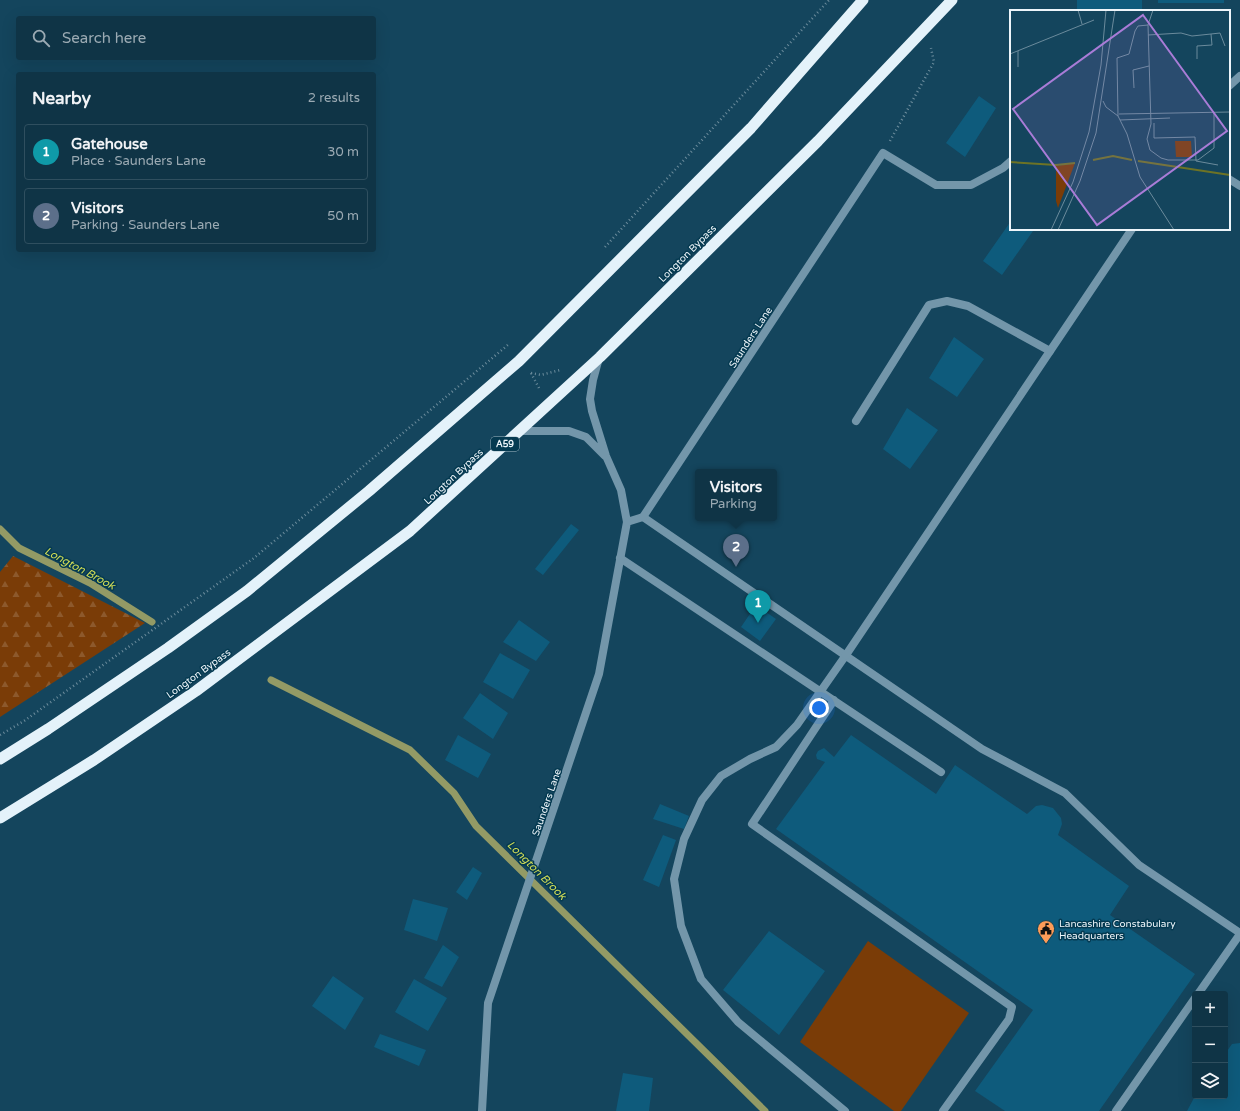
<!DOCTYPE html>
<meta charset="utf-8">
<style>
body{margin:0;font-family:"Varela Round",sans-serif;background:#183c4d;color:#f1f3f6}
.controls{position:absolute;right:12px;bottom:12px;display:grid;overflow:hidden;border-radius:4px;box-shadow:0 4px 16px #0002}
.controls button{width:36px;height:36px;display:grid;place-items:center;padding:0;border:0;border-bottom:1px solid #2f4f5f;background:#0f3446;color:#f1f3f6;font:20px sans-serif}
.you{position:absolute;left:819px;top:708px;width:14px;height:14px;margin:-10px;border:3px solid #fff;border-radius:50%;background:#1a73e8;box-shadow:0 0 0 6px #1a73e833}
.badge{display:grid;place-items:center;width:26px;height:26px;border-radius:50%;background:#e69b98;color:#fff;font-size:13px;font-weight:700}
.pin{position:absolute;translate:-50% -33px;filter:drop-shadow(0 1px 2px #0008)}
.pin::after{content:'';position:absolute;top:21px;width:14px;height:12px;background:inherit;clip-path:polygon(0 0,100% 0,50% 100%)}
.popup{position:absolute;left:695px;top:469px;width:82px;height:52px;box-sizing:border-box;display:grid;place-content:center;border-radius:4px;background:#0f3446;filter:drop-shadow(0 1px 3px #0005);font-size:13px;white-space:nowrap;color:#9baab3}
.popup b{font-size:15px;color:#f1f3f6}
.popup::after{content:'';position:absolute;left:50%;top:100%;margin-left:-8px;border:8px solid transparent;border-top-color:#0f3446}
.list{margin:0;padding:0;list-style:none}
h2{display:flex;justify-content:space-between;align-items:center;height:52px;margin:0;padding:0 16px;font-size:17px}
h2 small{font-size:13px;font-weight:400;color:#9baab3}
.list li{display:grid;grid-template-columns:26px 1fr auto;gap:12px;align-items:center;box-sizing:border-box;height:56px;margin:0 8px 8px;padding:0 8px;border:1px solid #2f4f5f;border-radius:4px}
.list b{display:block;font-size:15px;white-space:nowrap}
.list p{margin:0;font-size:13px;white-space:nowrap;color:#9baab3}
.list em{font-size:13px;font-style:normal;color:#9baab3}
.icon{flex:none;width:22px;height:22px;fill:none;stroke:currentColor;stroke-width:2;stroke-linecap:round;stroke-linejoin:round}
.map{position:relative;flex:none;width:1240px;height:1111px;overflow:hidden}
.search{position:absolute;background:#0f3446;box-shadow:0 4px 16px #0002;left:16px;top:16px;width:360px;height:44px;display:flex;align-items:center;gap:10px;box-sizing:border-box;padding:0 14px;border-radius:4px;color:#9baab3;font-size:15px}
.panel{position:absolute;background:#0f3446;box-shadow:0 4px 16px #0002;left:16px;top:72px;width:360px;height:180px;border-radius:4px}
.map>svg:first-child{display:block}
.forest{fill:url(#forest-firs)}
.park{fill:#7a3c07}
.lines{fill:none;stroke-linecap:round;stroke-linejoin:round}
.stream{stroke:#939a65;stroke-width:7}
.building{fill:#0e5b7c}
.path{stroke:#6d8d9d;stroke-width:2.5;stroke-dasharray:1 3;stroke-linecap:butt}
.service{stroke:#7396aa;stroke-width:8}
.minor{stroke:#7396aa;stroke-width:8}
.trunk{stroke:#e4f2fa;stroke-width:11}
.labels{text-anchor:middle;stroke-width:3;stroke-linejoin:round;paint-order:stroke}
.shield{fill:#053a51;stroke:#a7bdc7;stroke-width:1}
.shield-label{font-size:9px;font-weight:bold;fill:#edf5fa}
.street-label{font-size:10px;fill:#edf5fa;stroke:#053a51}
.poi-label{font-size:10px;fill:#edf5fa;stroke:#053a51;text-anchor:start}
.water-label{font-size:11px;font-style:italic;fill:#d3de56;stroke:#053a51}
.inset-river{fill:none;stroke:#6d7325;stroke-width:2}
.inset-road{fill:none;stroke:#6b8b9c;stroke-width:1}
.view{fill:#a97cd7;fill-opacity:0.15;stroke:#a97cd7;stroke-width:2}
.inset-edge{fill:none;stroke:#edf5fa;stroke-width:2}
</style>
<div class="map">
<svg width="1240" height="1111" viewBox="0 0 1240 1111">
<defs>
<pattern id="forest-firs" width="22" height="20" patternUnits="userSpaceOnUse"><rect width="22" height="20" fill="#7a3c07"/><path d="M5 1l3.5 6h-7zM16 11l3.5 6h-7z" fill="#8d592c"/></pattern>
</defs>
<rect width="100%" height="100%" fill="#14455d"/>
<!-- forest -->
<path class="forest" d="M13 556 145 623 0 717V572Z"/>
<!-- park -->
<path class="park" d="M868 941 969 1013 901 1111H894L800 1042Z"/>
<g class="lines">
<!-- stream -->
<path class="stream" d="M0 529 19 548 90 583 152 622
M271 680 410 750 454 793 476 826 765 1111"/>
</g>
<!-- building -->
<path class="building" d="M1077 0H1142V11H1077Z
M1158 0H1224V3H1158Z
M979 96 996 108 965 157 946 143Z
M1011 221V229H1031L1033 231 1002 275 983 261Z
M954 337 984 359 957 397 929 378Z
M907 408 938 430 910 469 883 449Z
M571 524 579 530 543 575 535 569Z
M756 605 776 619 760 641 741 627Z
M519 620 550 642 536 661 503 642Z
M500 653 530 670 513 699 483 682Z
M480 693 508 713 493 739 463 718Z
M458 735 491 754 478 778 445 760Z
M851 735 936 794 955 765 1027 814 1036 806 1042 805 1053 808 1061 818 1062 824 1058 835 1129 886 1110 915 1195 974 1099 1111H1005L975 1091 1033 1010 776 829 825 762 817 759 816 755 818 751 824 748 834 757Z
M660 804 689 816 684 829 653 819Z
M663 835 676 840 659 887 643 880Z
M473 867 482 873 467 900 456 892Z
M413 899 448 908 437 941 404 930Z
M769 931 825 971 779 1035 723 990Z
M443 945 459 957 442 987 424 978Z
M333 976 364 998 345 1030 312 1006Z
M414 979 447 998 428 1031 395 1012Z
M380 1034 426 1050 419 1066 374 1047Z
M1240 1043V1111H1187L1195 1096H1225V1054L1232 1044Z
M623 1073 653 1078 649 1111H616Z"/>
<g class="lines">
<!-- path -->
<path class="path" d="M890 141 934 62 931 48
M605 247 829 0
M531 373 540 390
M531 373 541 375 560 370
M0 735 24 721 254 558 509 344"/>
<!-- service -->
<path class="service" d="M1229 179 1240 186
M856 421 929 305 947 301 968 306 1050 351
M643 517 982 749 1065 793 1139 865 1240 933
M620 558 941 772
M834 700 752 824 1012 1007 1009 1019 943 1111
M1198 994 1240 934
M845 1111 738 1022 701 979 681 926 674 879 684 839 702 800 721 776 750 759 776 747 797 725 846 655
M1116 1111 1195 998"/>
<!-- minor -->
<path class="minor" d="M1229 86 1240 76
M519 431H569L586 437 605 456
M627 522 643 517 883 153 936 185H971L1003 168 1011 161
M846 655 1132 229
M482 1111 488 1003 599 674 627 522 621 490 606 456 592 411 590 399 593 380 599 358"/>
<!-- trunk -->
<path class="trunk" d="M0 759 48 729 168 648 247 591 369 491 519 361 751 128 863 0
M0 818 94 760 196 691 410 531 600 357 818 141 952 0"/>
</g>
<!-- icons -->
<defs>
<g id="civic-pin" transform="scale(0.9)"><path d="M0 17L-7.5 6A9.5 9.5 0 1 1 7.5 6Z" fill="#fe9c58" stroke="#053a51"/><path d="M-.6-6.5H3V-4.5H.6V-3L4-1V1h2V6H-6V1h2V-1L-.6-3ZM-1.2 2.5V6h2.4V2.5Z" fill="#111"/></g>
</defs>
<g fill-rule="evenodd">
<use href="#civic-pin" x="1046" y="929"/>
</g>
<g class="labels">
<!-- shield labels -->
<rect class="shield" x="491" y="437" width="28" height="14" rx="3"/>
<g class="shield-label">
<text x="505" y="447">A59</text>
</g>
<!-- street labels -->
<g class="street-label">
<text transform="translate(687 253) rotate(-45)" y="4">Longton Bypass</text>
<text transform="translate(750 337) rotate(-57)" y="4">Saunders Lane</text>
<text transform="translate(453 476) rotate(-43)" y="4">Longton Bypass</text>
<text transform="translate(198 673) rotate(-36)" y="4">Longton Bypass</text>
<text transform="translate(546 802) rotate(-71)" y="4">Saunders Lane</text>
</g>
<!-- poi labels -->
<g class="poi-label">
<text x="1059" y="927">Lancashire Constabulary<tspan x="1059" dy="12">Headquarters</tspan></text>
</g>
<!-- water labels -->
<g class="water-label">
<text transform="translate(80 568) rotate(28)" y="4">Longton Brook</text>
<text transform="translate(537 870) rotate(45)" y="4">Longton Brook</text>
</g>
</g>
<!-- overview -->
<g transform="translate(1010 10)">
<rect width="220" height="220" fill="#14455d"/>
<path d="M65 153 48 198 46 191V156Z" fill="#7a3c07"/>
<path d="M165 131H181L182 147H166Z" fill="#7a3c07"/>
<path class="inset-river" d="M83 150 103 146 122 150M128 151 220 165M0 152 46 155 65 153"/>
<path class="inset-road" d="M68 0 72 14M143 0 138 15 141 114 137 129 140 140 151 148 158 150H188L204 138V102M201 24 210 23 215 36M138 25 171 23 182 26 201 24 202 35 187 36V49M0 44 84 10M8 57V41M124 78 123 60 139 56M93 91 96 97 108 106 117 124 130 167 164 220M109 104 220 102M108 106 107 48 119 44 125 21 128 16 138 15M110 110 160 108M144 113V128L185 127 186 151 208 155M41 220 63 172 79 122 91 55 96 0M48 220 70 171 86 123 105 0"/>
<path class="view" d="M133 5 217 121 87 215 3 99Z"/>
<rect width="220" height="220" class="inset-edge"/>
</g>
</svg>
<div class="controls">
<button>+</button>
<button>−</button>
<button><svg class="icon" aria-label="layers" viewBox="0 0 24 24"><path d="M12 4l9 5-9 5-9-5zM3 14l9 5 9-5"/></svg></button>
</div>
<div class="you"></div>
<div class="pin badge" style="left:758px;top:623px;background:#0f9aa8">1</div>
<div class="pin badge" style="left:736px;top:567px;background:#5c6f8a">2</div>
<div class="popup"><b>Visitors</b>Parking</div>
<div class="search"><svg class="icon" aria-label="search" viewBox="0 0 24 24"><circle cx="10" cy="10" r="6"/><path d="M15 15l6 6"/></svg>Search here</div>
<section class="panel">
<h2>Nearby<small>2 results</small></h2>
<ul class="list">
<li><span class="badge" style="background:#0f9aa8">1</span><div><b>Gatehouse</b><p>Place · Saunders Lane</p></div><em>30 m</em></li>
<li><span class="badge" style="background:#5c6f8a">2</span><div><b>Visitors</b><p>Parking · Saunders Lane</p></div><em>50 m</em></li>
</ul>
</section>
</div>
